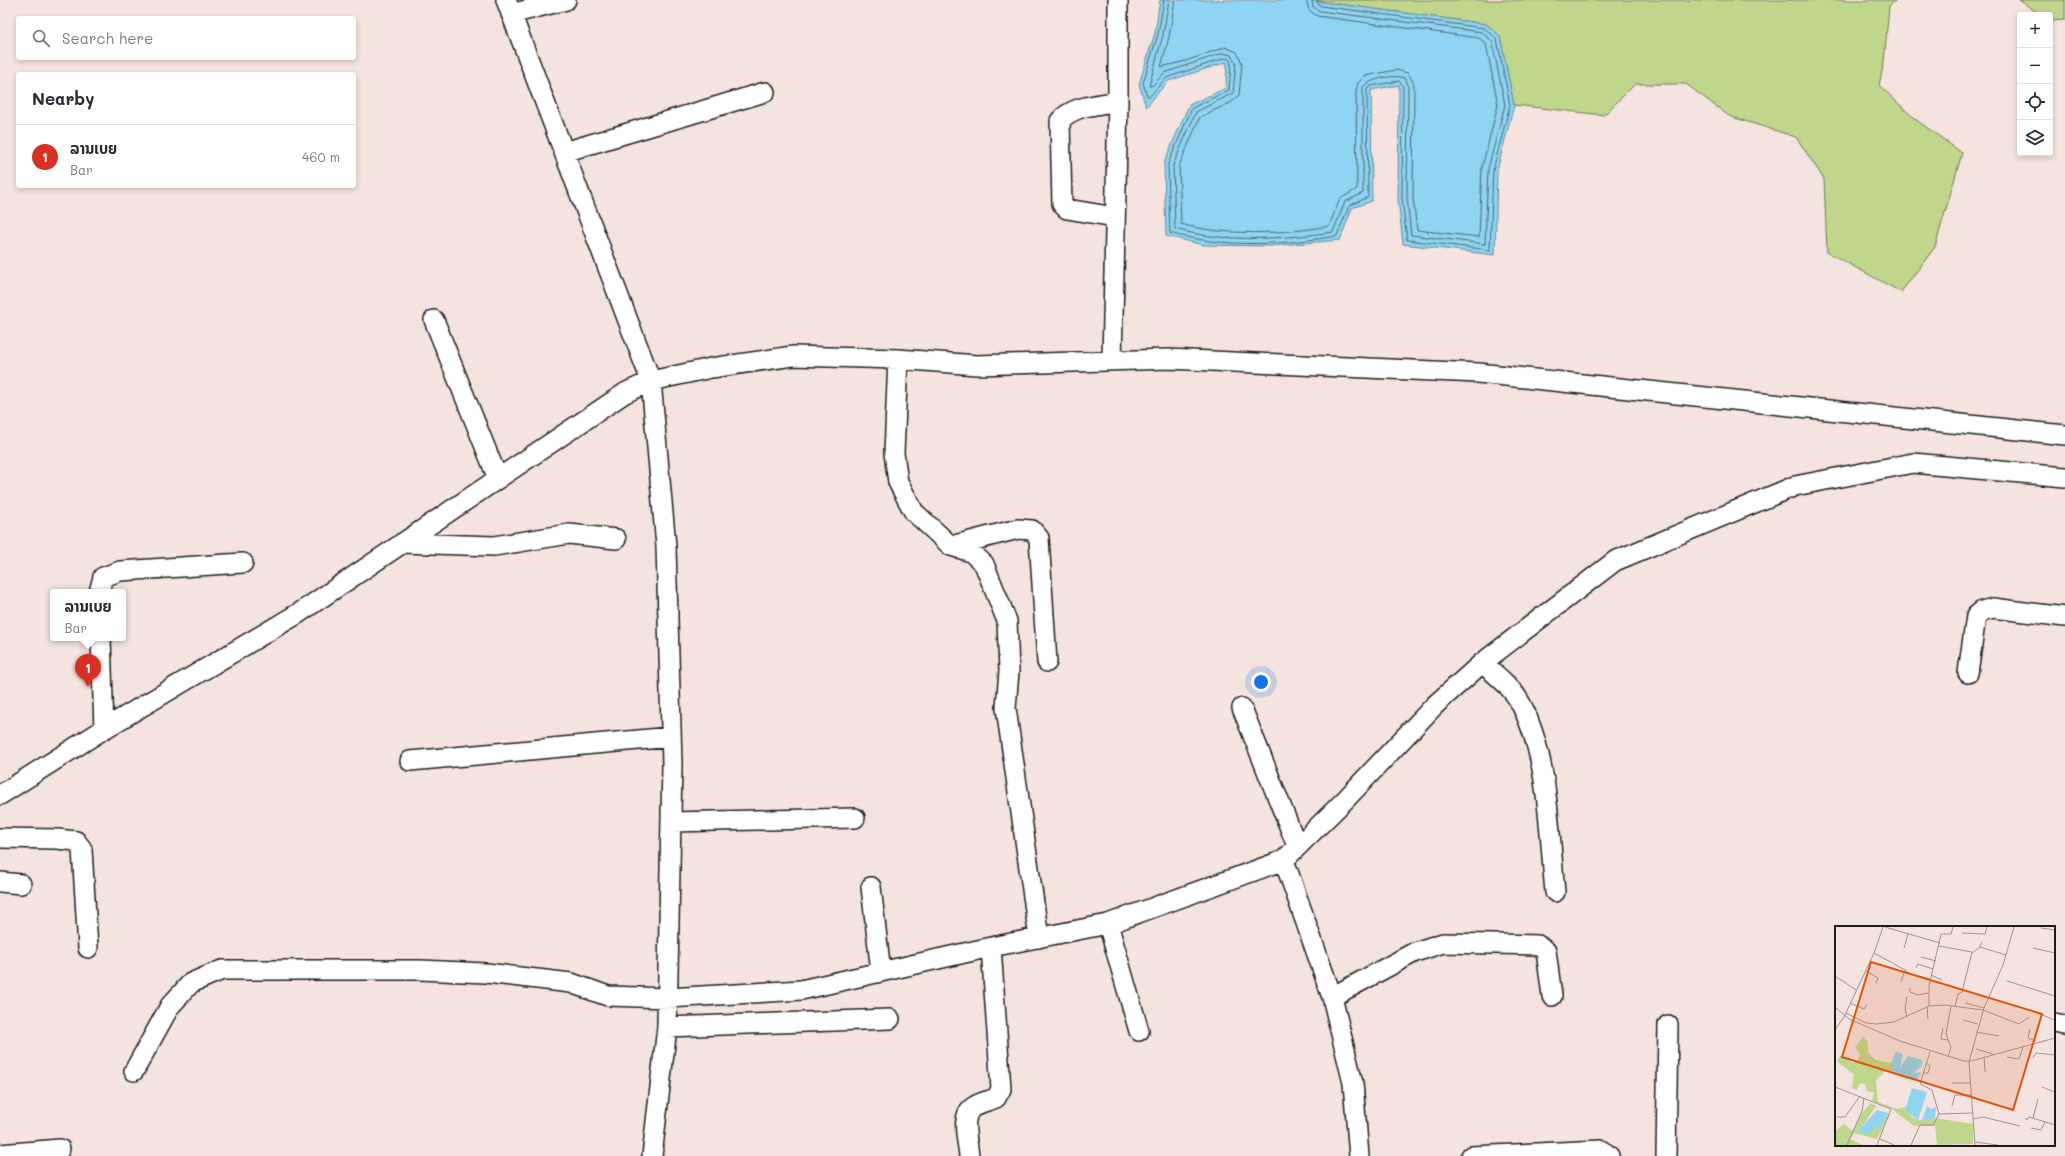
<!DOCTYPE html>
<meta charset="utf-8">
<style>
body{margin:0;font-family:Mali,"Noto Sans Lao",sans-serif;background:#f7f7f7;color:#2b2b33}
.controls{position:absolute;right:12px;top:12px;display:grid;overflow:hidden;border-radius:4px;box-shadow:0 2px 6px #0003}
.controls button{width:36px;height:36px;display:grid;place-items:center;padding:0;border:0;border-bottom:1px solid #e1e1e2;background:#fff;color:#2b2b33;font:20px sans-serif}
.you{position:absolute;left:1261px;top:682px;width:14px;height:14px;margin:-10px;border:3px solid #fff;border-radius:50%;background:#1a73e8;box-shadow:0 0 0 6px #1a73e833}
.badge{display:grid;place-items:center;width:26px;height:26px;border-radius:50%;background:#d93025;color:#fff;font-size:13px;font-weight:700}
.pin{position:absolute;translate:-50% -33px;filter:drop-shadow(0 1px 2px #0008)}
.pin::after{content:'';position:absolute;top:21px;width:14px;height:12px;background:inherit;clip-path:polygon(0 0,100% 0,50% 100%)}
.popup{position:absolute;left:50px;top:589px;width:76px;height:52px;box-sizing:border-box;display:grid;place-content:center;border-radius:4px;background:#fff;filter:drop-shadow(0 1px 3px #0005);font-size:13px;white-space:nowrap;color:#7c7c81}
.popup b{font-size:15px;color:#2b2b33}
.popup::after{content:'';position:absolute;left:50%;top:100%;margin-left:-8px;border:8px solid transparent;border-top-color:#fff}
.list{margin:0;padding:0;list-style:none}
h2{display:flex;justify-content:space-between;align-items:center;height:52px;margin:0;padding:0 16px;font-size:17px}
h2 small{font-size:13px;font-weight:400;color:#7c7c81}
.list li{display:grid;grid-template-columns:26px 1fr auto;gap:12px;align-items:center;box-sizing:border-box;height:64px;padding:0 16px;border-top:1px solid #e1e1e2}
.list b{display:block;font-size:15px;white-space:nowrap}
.list p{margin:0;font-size:13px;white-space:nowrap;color:#7c7c81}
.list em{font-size:13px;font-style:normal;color:#7c7c81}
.icon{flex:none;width:22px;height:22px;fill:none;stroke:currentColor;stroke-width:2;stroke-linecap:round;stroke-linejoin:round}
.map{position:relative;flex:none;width:2065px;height:1156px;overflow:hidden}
.search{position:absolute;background:#fff;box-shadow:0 2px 6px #0003;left:16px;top:16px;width:340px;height:44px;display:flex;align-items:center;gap:10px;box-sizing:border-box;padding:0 14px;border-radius:4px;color:#7c7c81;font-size:15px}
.panel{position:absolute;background:#fff;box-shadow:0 2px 6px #0003;left:16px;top:72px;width:340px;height:116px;border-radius:4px}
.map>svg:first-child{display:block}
.green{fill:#bfd68c;stroke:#6e7954}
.water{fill:#90d4f1;stroke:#628a9c}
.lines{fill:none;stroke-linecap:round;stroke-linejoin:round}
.shore{stroke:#4a6671;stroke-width:1}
.minor-casing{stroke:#1c1c1c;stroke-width:22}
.minor{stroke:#fff;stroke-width:19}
.inset-road{fill:none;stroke:#9e9390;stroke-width:1}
.view{fill:#de560d;fill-opacity:0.15;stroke:#de560d;stroke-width:2}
.inset-edge{fill:none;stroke:#1c1c1c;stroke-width:2}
</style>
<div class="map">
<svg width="2065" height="1156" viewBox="0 0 2065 1156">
<rect width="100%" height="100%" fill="#f4e3de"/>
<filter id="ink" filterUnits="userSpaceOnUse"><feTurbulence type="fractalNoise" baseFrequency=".025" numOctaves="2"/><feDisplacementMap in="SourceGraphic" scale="8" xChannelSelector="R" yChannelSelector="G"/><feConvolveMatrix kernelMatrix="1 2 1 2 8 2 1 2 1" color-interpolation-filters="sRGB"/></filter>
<g filter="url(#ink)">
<!-- green -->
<path class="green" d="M1308 0H1896L1889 6 1884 62 1879 85 1915 119 1962 153 1935 247 1901 292 1827 252 1824 179 1796 137 1729 116 1686 84H1635L1604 115 1514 105 1500 36 1486 24Z
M2019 0H2065V20L2050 21V15H2041Z"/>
<!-- water -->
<path class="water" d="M1160 0H1308L1486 24 1500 36 1514 105 1497 170 1495 255 1403 244 1398 199 1399 85 1371 90 1372 201 1352 208 1340 240 1270 246 1204 245 1166 236 1164 163 1189 105 1226 88 1227 62 1168 81 1146 107 1139 84 1155 33Z"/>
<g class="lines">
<!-- shore -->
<path class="shore" d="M1164 0 1158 34 1143 83 1147 96H1150L1166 78 1225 58 1229 59 1231 63 1229 90 1192 108 1168 164 1170 233C1221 248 1285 245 1337 236L1349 206 1368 197 1367 89 1371 86 1399 81 1403 86 1402 198 1407 240 1490 250 1493 170 1510 105 1497 39 1484 28 1321 6 1318 4 1317 0
M1169 0 1163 35 1149 86H1152L1164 73 1223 53 1231 55 1236 63 1233 93 1196 112 1173 165 1175 229C1222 243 1285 239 1333 232L1345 202 1363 193V87C1369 79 1398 73 1406 79L1408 86 1407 198 1411 235 1485 244 1488 169 1505 105 1492 41 1482 32 1320 11 1313 7 1312 0
M1175 0 1169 37 1161 67 1186 61 1225 47 1237 52 1242 63 1239 95 1232 102 1200 117 1179 166 1181 224C1221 236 1288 234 1329 226L1340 199 1357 189 1356 91 1358 83 1365 76 1396 70 1408 73 1414 84 1413 198 1417 230 1479 237 1482 167 1498 105 1486 44 1479 38 1317 16 1309 10 1306 0"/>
<!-- minor casing -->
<g class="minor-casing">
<path id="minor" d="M506 0 651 381 666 546 672 764 667 1027 652 1156
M511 14 566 0
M564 152 765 92
M1115 217 1067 209 1062 204 1060 121C1073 105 1099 105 1118 101
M434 320 498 479
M898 359 894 453 898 482 914 512 951 546 1018 529 1032 530 1039 538 1047 662
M1112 361 1118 101V0
M402 543 494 546 569 534 616 539
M951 546 971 552 984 564 1007 621 1009 671 1006 708 1039 938
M99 592 103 577 120 571 243 563
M101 638 104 729
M1482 663C1496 675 1512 687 1521 704 1549 758 1549 832 1555 892
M1968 673 1976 616 1982 611 1993 608 2065 617
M1242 708 1297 846
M410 761 671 737
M0 795 104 729 299 613 625 393 651 381 711 368 793 356 898 359 977 365 1168 359 1478 373 2065 435
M671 822 855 818
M0 838 57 839 76 841 82 849 88 948
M1284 860 1332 997 1353 1083 1359 1156
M0 882 21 884
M871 887 881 972
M1108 924 1139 1031
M1332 997 1415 952 1443 943 1538 945 1546 951 1552 996
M2054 1023 2065 1025
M667 1027 890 1019
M134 1071 170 1006 191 983 222 970H420L486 973 571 983 608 996 668 998 801 990 991 947 1108 924 1284 860 1344 801 1435 705 1482 663 1615 561 1795 486 1913 463 2065 477
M0 1154 60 1149
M969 1156C968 1141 959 1114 975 1106 981 1102 989 1101 996 1098L1001 1089 991 947
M1471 1156 1602 1150 1609 1156
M1666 1156 1668 1025"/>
</g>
<!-- minor -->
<use href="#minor" class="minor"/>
</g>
</g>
<!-- overview -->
<g transform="translate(1835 926)">
<rect width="220" height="220" fill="#f4e3de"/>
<path d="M28 111 33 116V127L41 134 56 137V144L80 157 51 145 41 154 43 176 62 183 70 181 77 191 83 194 100 192 138 198V218L102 219 100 200H79L57 183 37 175 39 166 32 165 30 158 25 157 22 164 17 162 19 149 2 135 6 129 18 137 22 135 25 129 20 121ZM36 177 41 180 24 205 39 203 42 200 45 204 53 187 55 189 42 213 19 207 15 213 28 219H0V205L9 198 16 204 19 203 26 188Z" fill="#bfd68c"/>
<path d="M61 125 68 128 65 141 73 130 88 134 86 141 78 147 86 146 82 155 56 144V137ZM77 162 92 166 83 194 70 184ZM92 180 96 183 101 181 100 192 87 195ZM42 184 53 187 45 204 42 200 32 209 23 205Z" fill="#90d4f1"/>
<path class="inset-road" d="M50 1 105 17M206 2 220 4M127 7 150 8 152 1M104 20 137 26 127 66 123 68 120 80M145 21 171 29M69 22 73 8M198 22 220 27M39 27 70 44 66 56M137 27 145 21 147 16M86 31 101 35M81 42 83 38 98 43M70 44 75 48 95 53M31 45 43 52 41 57M96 49 107 54M0 50 21 64M172 55 220 70M75 62V66L83 69 93 67M72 70 70 83 72 91M15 77 29 83 32 78M130 77 149 82M94 80V60L106 8H116L118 1M0 81 14 93 65 115 129 135H136L220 112M92 81 93 93M11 87 31 97 42 98 59 96 94 80 110 79 148 84 184 98 194 91M202 87 220 94M128 94 143 98M108 102 106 113 113 114 116 121 113 131M195 103 193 112 201 115M0 104 9 91 39 27 48 1M141 106 164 110M113 114 111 107 116 80M141 123 158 128M149 131 150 146M172 131 184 133 188 121M198 132 201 127 220 129M88 147H93L95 140 91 137M117 157H135M0 161 56 183 42 219M207 161 220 166M117 180 120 169H136M104 188 138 187M2 191H10L25 170M190 192 192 194 194 191 220 199M198 192 203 173M138 193 148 191 185 200M196 202 206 204 210 196M45 213 59 219M140 216 163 219M12 219 27 185 29 172M76 219 85 199H98L104 188 97 164 85 158 95 126M140 219 134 136 149 82 168 39 179 1"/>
<path class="view" d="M36 36 207 88 178 184 7 131Z"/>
<rect width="220" height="220" class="inset-edge"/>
</g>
</svg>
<div class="controls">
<button>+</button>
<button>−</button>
<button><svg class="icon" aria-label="locate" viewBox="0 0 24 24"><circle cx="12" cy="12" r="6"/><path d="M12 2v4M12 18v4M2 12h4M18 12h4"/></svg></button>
<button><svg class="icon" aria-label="layers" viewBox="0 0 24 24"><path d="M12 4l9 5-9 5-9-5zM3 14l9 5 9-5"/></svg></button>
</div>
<div class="you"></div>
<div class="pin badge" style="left:88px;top:687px">1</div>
<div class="popup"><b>ລານເບຍ</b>Bar</div>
<div class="search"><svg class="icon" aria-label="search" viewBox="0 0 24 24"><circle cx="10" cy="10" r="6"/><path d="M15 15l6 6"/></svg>Search here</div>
<section class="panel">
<h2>Nearby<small></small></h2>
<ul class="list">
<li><span class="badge">1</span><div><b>ລານເບຍ</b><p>Bar</p></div><em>460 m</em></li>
</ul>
</section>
</div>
